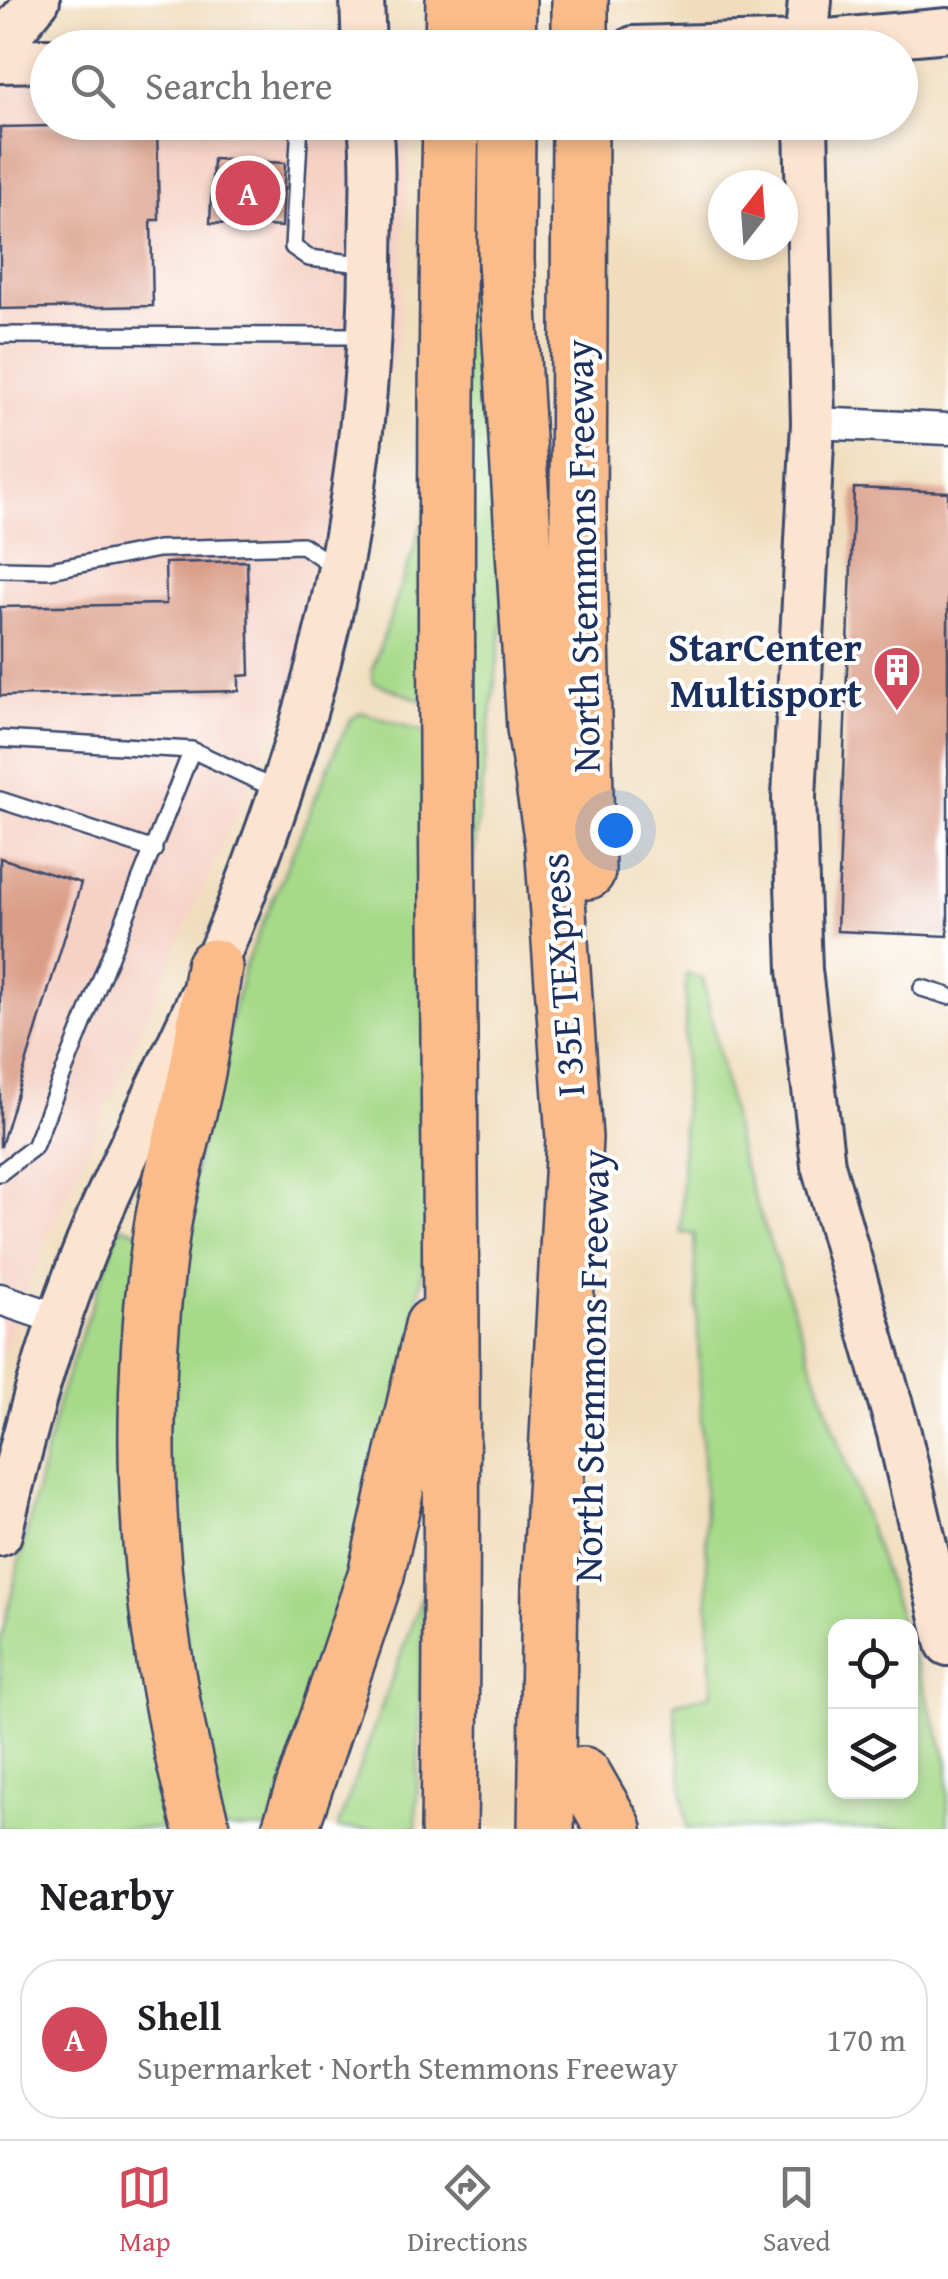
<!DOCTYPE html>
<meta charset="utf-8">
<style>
body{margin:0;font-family:"Gentium Book Plus",serif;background:#f2f2f2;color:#202124}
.controls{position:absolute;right:30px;bottom:30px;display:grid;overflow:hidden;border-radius:20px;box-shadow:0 5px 15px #0003}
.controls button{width:90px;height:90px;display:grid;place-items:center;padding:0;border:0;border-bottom:2px solid #e0e0e0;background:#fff;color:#202124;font:50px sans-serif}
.compass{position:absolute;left:708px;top:170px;width:90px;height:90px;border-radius:50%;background:#fff;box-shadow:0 5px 15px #0003;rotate:17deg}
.you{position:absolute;left:615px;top:830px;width:35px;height:35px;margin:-25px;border:8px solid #fff;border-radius:50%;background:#1a73e8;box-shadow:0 0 0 15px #1a73e833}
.badge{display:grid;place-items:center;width:65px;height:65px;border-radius:50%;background:#d1495b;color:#fff;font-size:32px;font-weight:700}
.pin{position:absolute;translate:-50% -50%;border:5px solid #fff;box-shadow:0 2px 10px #0006}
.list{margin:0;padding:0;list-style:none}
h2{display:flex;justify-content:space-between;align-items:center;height:130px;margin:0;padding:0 40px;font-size:42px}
h2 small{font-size:32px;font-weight:400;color:#757577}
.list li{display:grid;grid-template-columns:65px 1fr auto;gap:30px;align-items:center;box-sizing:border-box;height:160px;margin:0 20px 20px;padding:0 20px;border:2px solid #e0e0e0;border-radius:40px}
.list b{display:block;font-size:38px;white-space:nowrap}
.list p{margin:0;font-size:32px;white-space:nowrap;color:#757577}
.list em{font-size:32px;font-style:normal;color:#757577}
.icon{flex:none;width:55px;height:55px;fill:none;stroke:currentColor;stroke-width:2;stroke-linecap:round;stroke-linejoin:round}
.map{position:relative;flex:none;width:948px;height:1829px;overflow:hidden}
.search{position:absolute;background:#fff;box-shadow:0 5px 15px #0003;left:30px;right:30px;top:30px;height:110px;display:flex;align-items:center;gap:25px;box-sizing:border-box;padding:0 35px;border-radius:55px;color:#757577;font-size:38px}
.sheet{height:310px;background:#fff}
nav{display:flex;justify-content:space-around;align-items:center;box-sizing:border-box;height:140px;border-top:2px solid #e0e0e0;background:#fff;font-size:28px;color:#757577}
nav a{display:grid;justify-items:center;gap:5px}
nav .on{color:#d1495b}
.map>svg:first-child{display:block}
.built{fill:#f6d2c5}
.green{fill:#a6d988;stroke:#608473;stroke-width:2.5}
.building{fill:#da9e88}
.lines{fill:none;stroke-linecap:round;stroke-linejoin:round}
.lane-casing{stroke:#3b496c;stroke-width:20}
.street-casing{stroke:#3b496c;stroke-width:35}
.secondary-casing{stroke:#3b496c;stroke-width:48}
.highway-casing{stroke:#3b496c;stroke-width:60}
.lane{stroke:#fff;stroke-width:15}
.street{stroke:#fff;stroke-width:30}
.secondary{stroke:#fde4d0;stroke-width:42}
.highway{stroke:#f9bc8a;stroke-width:55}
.labels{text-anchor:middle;stroke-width:8;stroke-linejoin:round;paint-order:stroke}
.street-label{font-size:40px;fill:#1b2f5e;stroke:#fff}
.poi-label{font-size:40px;font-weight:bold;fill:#1b2f5e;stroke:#fff;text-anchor:end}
</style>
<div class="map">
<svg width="948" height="1829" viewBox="0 0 948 1829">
<rect width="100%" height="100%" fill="#fff"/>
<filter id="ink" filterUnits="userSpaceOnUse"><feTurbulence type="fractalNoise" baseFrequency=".01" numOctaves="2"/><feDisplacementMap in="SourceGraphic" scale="20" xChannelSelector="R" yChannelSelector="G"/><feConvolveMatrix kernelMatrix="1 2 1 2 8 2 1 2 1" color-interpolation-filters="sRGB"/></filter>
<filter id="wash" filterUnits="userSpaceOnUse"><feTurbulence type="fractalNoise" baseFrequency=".0048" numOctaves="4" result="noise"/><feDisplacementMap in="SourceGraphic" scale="40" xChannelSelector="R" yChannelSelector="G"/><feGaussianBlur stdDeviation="2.25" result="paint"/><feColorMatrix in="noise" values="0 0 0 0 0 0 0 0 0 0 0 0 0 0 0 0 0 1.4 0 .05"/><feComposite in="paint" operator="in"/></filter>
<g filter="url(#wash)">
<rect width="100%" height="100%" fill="#f1ddbd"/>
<!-- built -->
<path class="built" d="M47 81 48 122 411 123 398 344 322 621 38 1261 0 1364V82Z"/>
<!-- green -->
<path class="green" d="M480 159 505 602 412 1354 283 1829H220L189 1664 163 1462 171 1313 200 1144 244 968 339 742 351 719 361 712 431 734 439 707 373 682 372 670 434 490Z
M686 974 703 978 740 1156 903 1626H836V1792H910L911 1649 948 1762V1829H687L674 1703 712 1694 694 1234 681 1233Z
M120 1226 145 1234 181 1829H0V1643L58 1401Z
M424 1591 416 1829H337Z"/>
<g id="blocks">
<!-- building -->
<path class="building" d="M157 124 159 220H151L153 306 0 309V127Z
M213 159 285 163 282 227 210 223Z
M854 488 948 492V936L837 931Z
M247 561 250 675 239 676V691L0 696V607L166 604 165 563Z
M0 858 81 883 1 1146H0Z"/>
</g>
</g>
<g filter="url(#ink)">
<use href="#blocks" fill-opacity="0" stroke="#3b496c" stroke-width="2.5"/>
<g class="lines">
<!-- lane casing -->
<g class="lane-casing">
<path id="lane" d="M300 122 293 247 309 258 370 265
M0 335 367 336
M0 569 50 570 158 549 302 545 337 568
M0 739 192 750
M0 800 154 850
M922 988 948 996
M0 1173 34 1147 192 750 279 791"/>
</g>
<!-- street casing -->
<g class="street-casing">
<path id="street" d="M813 423 948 429
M0 1299 59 1319"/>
</g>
<!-- secondary casing -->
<g class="secondary-casing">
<path id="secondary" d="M362 0 364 48
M0 46 38 0
M634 48 806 43 948 30
M806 48 810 0
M0 61 48 60
M806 122 813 423 794 797 800 970 823 1165 899 1433 948 1644
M0 1534C23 1435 49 1339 87 1245 125 1151 173 1062 213 969 311 739 368 518 371 266 371 218 375 171 370 122"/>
</g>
<!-- highway casing -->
<g class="highway-casing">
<path id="highway" d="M453 48 454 0
M507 48 508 0
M580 48V0
M507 122 506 261 535 728 553 843 574 1138 550 1586 546 1829
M580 122 578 521 587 871
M583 1775 614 1829
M202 1829C148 1638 133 1439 160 1243 167 1186 186 1129 197 1072 204 1038 208 1002 214 967
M290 1829 376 1575 433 1326
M449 1829C458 1260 438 691 451 122"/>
</g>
<!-- lane -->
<use href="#lane" class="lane"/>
<!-- street -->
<use href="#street" class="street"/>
<!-- secondary -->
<use href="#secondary" class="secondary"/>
<!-- highway -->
<use href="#highway" class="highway"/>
</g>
</g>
<!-- icons -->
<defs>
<g id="building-pin" transform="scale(2.5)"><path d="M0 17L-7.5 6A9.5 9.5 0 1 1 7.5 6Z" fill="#d1495b" stroke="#fff"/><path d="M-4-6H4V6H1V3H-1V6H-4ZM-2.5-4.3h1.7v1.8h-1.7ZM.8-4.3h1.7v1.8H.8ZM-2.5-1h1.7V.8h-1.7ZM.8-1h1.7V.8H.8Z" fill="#fff"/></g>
</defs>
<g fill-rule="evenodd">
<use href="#building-pin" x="897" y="670"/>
</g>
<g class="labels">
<!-- street labels -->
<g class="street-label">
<text transform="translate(582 556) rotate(-91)" y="14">North Stemmons Freeway</text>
<text transform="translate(562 975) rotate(-94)" y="14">I 35E TEXpress</text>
<text transform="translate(591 1366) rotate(-89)" y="14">North Stemmons Freeway</text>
</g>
<!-- poi labels -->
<g class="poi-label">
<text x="862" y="661">StarCenter<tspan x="862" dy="46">Multisport</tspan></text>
</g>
</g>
</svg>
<div class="controls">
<button><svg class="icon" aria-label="locate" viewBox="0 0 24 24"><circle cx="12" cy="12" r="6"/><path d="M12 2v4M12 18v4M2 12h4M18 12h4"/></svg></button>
<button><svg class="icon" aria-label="layers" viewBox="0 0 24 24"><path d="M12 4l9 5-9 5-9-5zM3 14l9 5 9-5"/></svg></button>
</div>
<svg class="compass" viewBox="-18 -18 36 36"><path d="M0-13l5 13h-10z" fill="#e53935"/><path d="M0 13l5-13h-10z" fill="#757577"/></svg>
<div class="you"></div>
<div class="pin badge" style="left:248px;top:193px">A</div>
<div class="search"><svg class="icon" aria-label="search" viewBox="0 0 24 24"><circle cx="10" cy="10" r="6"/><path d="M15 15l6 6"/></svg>Search here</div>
</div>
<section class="sheet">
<h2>Nearby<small></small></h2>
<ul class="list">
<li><span class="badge">A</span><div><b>Shell</b><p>Supermarket · North Stemmons Freeway</p></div><em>170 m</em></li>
</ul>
</section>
<nav>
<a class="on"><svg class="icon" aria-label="map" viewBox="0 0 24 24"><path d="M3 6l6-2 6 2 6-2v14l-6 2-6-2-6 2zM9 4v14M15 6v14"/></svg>Map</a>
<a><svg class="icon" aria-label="directions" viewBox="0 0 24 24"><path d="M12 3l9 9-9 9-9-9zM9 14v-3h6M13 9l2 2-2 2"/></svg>Directions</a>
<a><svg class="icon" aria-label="saved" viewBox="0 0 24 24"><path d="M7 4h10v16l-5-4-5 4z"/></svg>Saved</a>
</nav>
